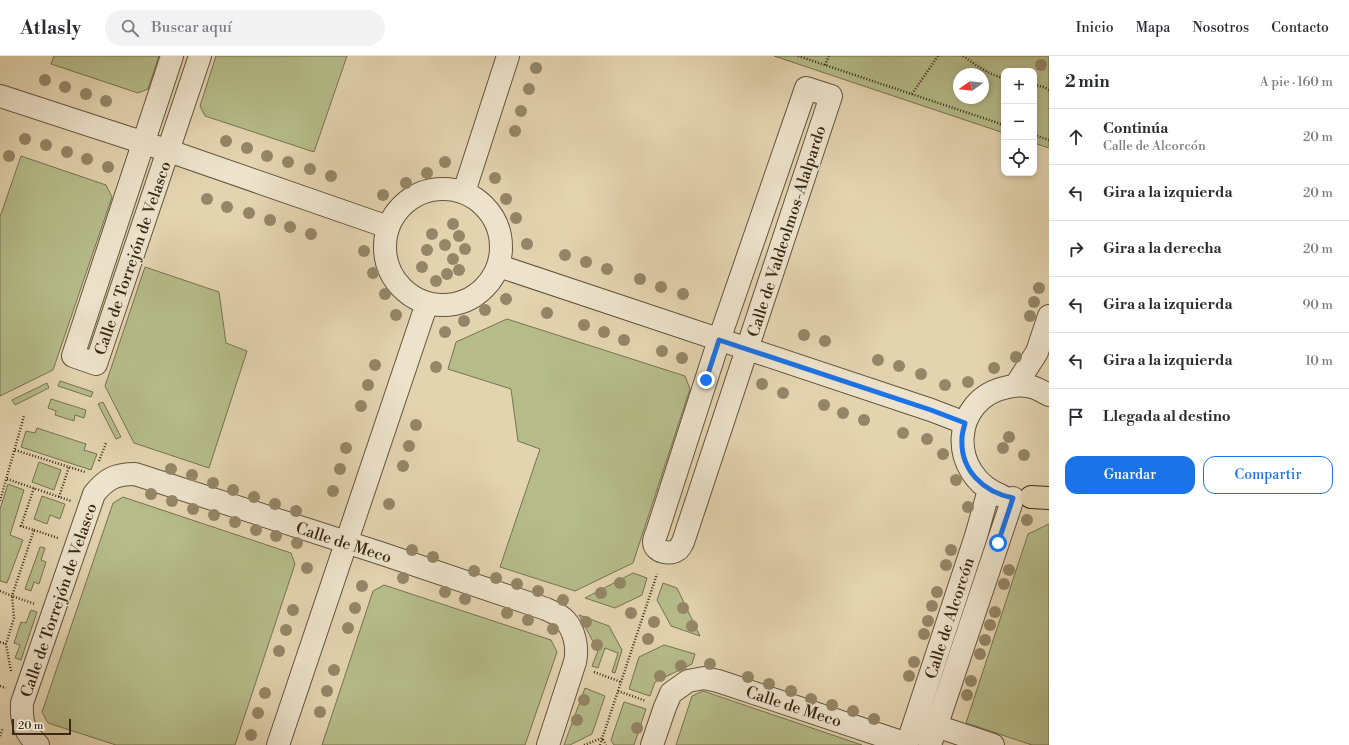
<!DOCTYPE html>
<html lang="es">
<meta charset="utf-8">
<style>
body{margin:0;font-family:"Libre Bodoni",serif;background:#f2f2f3;color:#2b2b33}
.controls{position:absolute;right:12px;top:12px;display:grid;overflow:hidden;border-radius:8px;box-shadow:0 2px 6px #0003}
.controls button{width:36px;height:36px;display:grid;place-items:center;padding:0;border:0;border-bottom:1px solid #e1e1e2;background:#fff;color:#2b2b33;font:20px sans-serif}
.compass{position:absolute;left:953px;top:12px;width:36px;height:36px;border-radius:50%;background:#fff;box-shadow:0 2px 6px #0003;rotate:256deg}
.scale{position:absolute;left:12px;bottom:10px;width:59px;box-sizing:border-box;padding-left:4px;border:2px solid #3a2915;border-top:0;font-size:11px;line-height:14px;white-space:nowrap;color:#3a2915;-webkit-text-stroke:3px #ede3cc;paint-order:stroke}
.stop{position:absolute;width:12px;height:12px;margin:-9px;border:3px solid #1a73e8;border-radius:50%;background:#fff}
.stop.end{background:#1a73e8;border-color:#fff;box-shadow:0 1px 4px #0008}
.list{margin:0;padding:0;list-style:none}
h2{display:flex;justify-content:space-between;align-items:center;height:52px;margin:0;padding:0 16px;font-size:17px}
h2 small{font-size:13px;font-weight:400;color:#7c7c81}
.list li{display:grid;grid-template-columns:26px 1fr auto;gap:12px;align-items:center;box-sizing:border-box;height:56px;padding:0 16px;border-top:1px solid #e1e1e2}
.list b{display:block;font-size:15px;white-space:nowrap}
.list p{margin:0;font-size:13px;white-space:nowrap;color:#7c7c81}
.list em{font-size:13px;font-style:normal;color:#7c7c81}
.actions{display:flex;gap:8px;padding:12px 16px}
.actions a{flex:1;padding:9px 0;border:1px solid #1a73e8;border-radius:12px;text-align:center;font-size:14px;color:#1a73e8}
.actions .main{background:#1a73e8;color:#fff}
.icon{flex:none;width:22px;height:22px;fill:none;stroke:currentColor;stroke-width:2;stroke-linecap:round;stroke-linejoin:round}
.map{position:relative;flex:none;width:1049px;height:689px;overflow:hidden}
header{display:flex;align-items:center;gap:24px;box-sizing:border-box;height:56px;padding:0 20px;background:#fff;border-bottom:1px solid #e1e1e2}
header strong{font-size:19px}
nav{display:flex;gap:22px;margin-inline-start:auto;font-size:14px}
.search{width:280px;height:36px;background:#f2f2f3;display:flex;align-items:center;gap:10px;box-sizing:border-box;padding:0 14px;border-radius:22px;color:#7c7c81;font-size:15px}
main{display:flex}
aside{flex:1;background:#fff}
.map>svg:first-child{display:block}
.green{fill:#b5bc8a;stroke:#787250;fill-rule:evenodd}
.lines{fill:none;stroke-linecap:round;stroke-linejoin:round}
.minor-casing{stroke:#64543c;stroke-width:24}
.major-casing{stroke:#3a2915;stroke-width:24}
.path{stroke:#3a2915;stroke-width:2.5;stroke-dasharray:1 2;stroke-linecap:butt}
.minor{stroke:#ede3cc;stroke-width:22}
.major{stroke:#e3d4b0;stroke-width:22}
.tree{fill:#948667}
.route{stroke:#1a73e8;stroke-width:5}
.labels{text-anchor:middle;stroke-width:3;stroke-linejoin:round;paint-order:stroke}
.street-label{font-size:16px;fill:#3a2915;stroke:#ede3cc}
</style>
<header>
<strong>Atlasly</strong>
<div class="search"><svg class="icon" aria-label="search" viewBox="0 0 24 24"><circle cx="10" cy="10" r="6"/><path d="M15 15l6 6"/></svg>Buscar aquí</div>
<nav><a>Inicio</a><a>Mapa</a><a>Nosotros</a><a>Contacto</a></nav>
</header>
<main>
<div class="map">
<svg width="1049" height="689" viewBox="0 0 1049 689">
<rect width="100%" height="100%" fill="#e3d4b0"/>
<filter id="stains"><feTurbulence type="fractalNoise" baseFrequency=".005" numOctaves="4"/><feColorMatrix values="0 0 0 0 .2 0 0 0 0 .09 0 0 0 0 .02 0 0 0 .5 -.17"/></filter>
<radialGradient id="worn" r=".72"><stop offset=".6" stop-color="#630" stop-opacity="0"/><stop offset="1" stop-color="#630" stop-opacity=".3"/></radialGradient>
<!-- green -->
<path class="green" d="M54 0H159L148 33 138 37 51 8Z
M216 0H347L314 96 205 60 200 50Z
M774 0H1049V92L1034 87V15H1004V77ZM959 18H983V42H959Z
M21 100 106 129 112 141 53 314 0 340V161Z
M145 211 219 236 226 287 247 295 209 412 134 387 105 330Z
M507 263 685 320 690 333 633 507 575 535 500 511 540 393 518 385 511 333 448 313 456 286Z
M60 325 93 336 91 341 58 330Z
M47 327 49 332 15 349 12 344Z
M51 343 86 354 84 362 75 359 74 365 55 359 56 355 48 352Z
M103 346 121 381 116 383 98 348Z
M37 372 86 388 84 394 97 398 91 414 21 391 26 375 35 377Z
M39 406 61 414 54 434 32 426Z
M8 428 24 434 10 479 23 484 7 527 0 525V453Z
M42 440 65 448 60 463 50 459 47 468 34 463Z
M123 441 291 497 295 508 235 689H116L48 667 42 656 113 447Z
M1049 468V689H1032L966 667 1028 478Z
M40 491 45 492 41 504 46 506 39 528 34 526 31 535 25 533Z
M633 517 647 522 642 539 615 552 585 542Z
M663 527 677 532 700 580 671 570 657 544Z
M384 529 551 584 557 596 525 689H322L373 535Z
M31 554 37 556 21 604 15 602 20 589 14 587 21 566 26 567Z
M579 559 609 570 622 594 615 617 612 616 618 597 605 592 598 612 592 610 598 595Z
M664 589 695 598 692 608 655 626 650 640 629 633 639 601Z
M585 632 605 640 592 678 570 689H564Z
M703 635 862 689H676L692 640Z
M624 646 646 653 634 689H614L611 684Z"/>
<g class="lines">
<!-- minor casing -->
<g class="minor-casing">
<path id="minor" d="M172 0 73 300 96 308 200 0
M806 32 831 40 683 486C681 489 680 493 677 494 670 499 654 496 654 486 654 482 657 477 658 473L719 284Z
M0 40 169 95 388 171
M385 191a58 58 0 1 1 116 0a58 58 0 1 1-116 0Z
M464 136 508 0
M499 210 931 354 965 367
M1016 329 1037 296 1049 260
M1002 440C947 419 950 342 1008 331 1017 329 1027 329 1035 332 1040 334 1045 337 1049 339
M936 670 993 689
M38 689C24 675 21 666 22 647L94 438C106 423 115 418 135 418L380 497 546 553C552 556 561 559 565 564 575 575 578 592 575 606L548 689
M278 689 427 247
M652 689 665 651 671 637 688 625 704 622 718 625 907 688
M907 689 976 480 989 434
M930 689 1013 442"/>
</g>
<!-- major casing -->
<g class="major-casing">
<path id="major" d="M1031 441 1049 442"/>
</g>
<!-- path -->
<path class="path" d="M798 0 1004 69
M963 0C976 9 989 19 1004 22
M825 9 829 0
M1034 29 1044 31 1049 34
M912 38 938 0
M1034 79 1049 84
M15 394 85 416
M99 405 106 387
M7 423 71 445
M59 441 69 411
M0 445 24 360
M34 474 58 482
M0 535 12 540 34 474 21 470 34 432
M0 586 6 588
M11 615 6 588 14 562 12 540 35 548
M594 616 621 626
M0 630 6 632
M618 635 646 645
M0 680 3 672
M584 689 602 682 606 689
M600 689 657 518"/>
<!-- minor -->
<use href="#minor" class="minor"/>
<!-- major -->
<use href="#major" class="major"/>
</g>
<!-- trees -->
<g class="tree">
<circle cx="1041" cy="9" r="6"/>
<circle cx="536" cy="12" r="6"/>
<circle cx="45" cy="24" r="6"/>
<circle cx="65" cy="31" r="6"/>
<circle cx="529" cy="33" r="6"/>
<circle cx="86" cy="38" r="6"/>
<circle cx="106" cy="45" r="6"/>
<circle cx="521" cy="55" r="6"/>
<circle cx="515" cy="75" r="6"/>
<circle cx="25" cy="83" r="6"/>
<circle cx="226" cy="85" r="6"/>
<circle cx="46" cy="89" r="6"/>
<circle cx="247" cy="92" r="6"/>
<circle cx="67" cy="96" r="6"/>
<circle cx="9" cy="100" r="6"/>
<circle cx="267" cy="100" r="6"/>
<circle cx="87" cy="103" r="6"/>
<circle cx="288" cy="106" r="6"/>
<circle cx="445" cy="106" r="6"/>
<circle cx="108" cy="111" r="6"/>
<circle cx="310" cy="113" r="6"/>
<circle cx="427" cy="117" r="6"/>
<circle cx="331" cy="120" r="6"/>
<circle cx="495" cy="122" r="6"/>
<circle cx="406" cy="127" r="6"/>
<circle cx="383" cy="139" r="6"/>
<circle cx="207" cy="143" r="6"/>
<circle cx="506" cy="143" r="6"/>
<circle cx="227" cy="151" r="6"/>
<circle cx="249" cy="157" r="6"/>
<circle cx="516" cy="162" r="6"/>
<circle cx="270" cy="164" r="6"/>
<circle cx="453" cy="168" r="6"/>
<circle cx="290" cy="171" r="6"/>
<circle cx="311" cy="178" r="6"/>
<circle cx="432" cy="178" r="6"/>
<circle cx="459" cy="180" r="6"/>
<circle cx="527" cy="188" r="6"/>
<circle cx="445" cy="189" r="6"/>
<circle cx="465" cy="193" r="6"/>
<circle cx="427" cy="194" r="6"/>
<circle cx="364" cy="195" r="6"/>
<circle cx="565" cy="199" r="6"/>
<circle cx="453" cy="203" r="6"/>
<circle cx="586" cy="206" r="6"/>
<circle cx="422" cy="211" r="6"/>
<circle cx="607" cy="213" r="6"/>
<circle cx="459" cy="214" r="6"/>
<circle cx="373" cy="217" r="6"/>
<circle cx="447" cy="218" r="6"/>
<circle cx="640" cy="223" r="6"/>
<circle cx="436" cy="225" r="6"/>
<circle cx="661" cy="231" r="6"/>
<circle cx="1039" cy="232" r="6"/>
<circle cx="385" cy="238" r="6"/>
<circle cx="683" cy="238" r="6"/>
<circle cx="506" cy="243" r="6"/>
<circle cx="1034" cy="246" r="6"/>
<circle cx="485" cy="254" r="6"/>
<circle cx="547" cy="257" r="6"/>
<circle cx="396" cy="259" r="6"/>
<circle cx="1030" cy="260" r="6"/>
<circle cx="464" cy="265" r="6"/>
<circle cx="584" cy="269" r="6"/>
<circle cx="445" cy="276" r="6"/>
<circle cx="604" cy="276" r="6"/>
<circle cx="804" cy="279" r="6"/>
<circle cx="624" cy="284" r="6"/>
<circle cx="825" cy="285" r="6"/>
<circle cx="662" cy="295" r="6"/>
<circle cx="1016" cy="301" r="6"/>
<circle cx="682" cy="302" r="6"/>
<circle cx="878" cy="304" r="6"/>
<circle cx="375" cy="309" r="6"/>
<circle cx="899" cy="310" r="6"/>
<circle cx="436" cy="311" r="6"/>
<circle cx="994" cy="312" r="6"/>
<circle cx="921" cy="318" r="6"/>
<circle cx="968" cy="326" r="6"/>
<circle cx="762" cy="328" r="6"/>
<circle cx="368" cy="329" r="6"/>
<circle cx="945" cy="329" r="6"/>
<circle cx="783" cy="337" r="6"/>
<circle cx="824" cy="349" r="6"/>
<circle cx="361" cy="350" r="6"/>
<circle cx="843" cy="357" r="6"/>
<circle cx="864" cy="364" r="6"/>
<circle cx="416" cy="369" r="6"/>
<circle cx="903" cy="377" r="6"/>
<circle cx="1009" cy="381" r="6"/>
<circle cx="927" cy="383" r="6"/>
<circle cx="409" cy="390" r="6"/>
<circle cx="346" cy="392" r="6"/>
<circle cx="1003" cy="392" r="6"/>
<circle cx="943" cy="398" r="6"/>
<circle cx="1024" cy="399" r="6"/>
<circle cx="403" cy="410" r="6"/>
<circle cx="171" cy="413" r="6"/>
<circle cx="340" cy="413" r="6"/>
<circle cx="192" cy="419" r="6"/>
<circle cx="956" cy="424" r="6"/>
<circle cx="213" cy="427" r="6"/>
<circle cx="233" cy="434" r="6"/>
<circle cx="333" cy="435" r="6"/>
<circle cx="151" cy="438" r="6"/>
<circle cx="254" cy="441" r="6"/>
<circle cx="172" cy="445" r="6"/>
<circle cx="275" cy="448" r="6"/>
<circle cx="389" cy="448" r="6"/>
<circle cx="968" cy="451" r="6"/>
<circle cx="193" cy="453" r="6"/>
<circle cx="296" cy="455" r="6"/>
<circle cx="214" cy="459" r="6"/>
<circle cx="1027" cy="464" r="6"/>
<circle cx="235" cy="466" r="6"/>
<circle cx="256" cy="474" r="6"/>
<circle cx="276" cy="480" r="6"/>
<circle cx="297" cy="487" r="6"/>
<circle cx="412" cy="494" r="6"/>
<circle cx="951" cy="494" r="6"/>
<circle cx="433" cy="501" r="6"/>
<circle cx="946" cy="509" r="6"/>
<circle cx="307" cy="512" r="6"/>
<circle cx="1009" cy="514" r="6"/>
<circle cx="474" cy="515" r="6"/>
<circle cx="403" cy="522" r="6"/>
<circle cx="496" cy="522" r="6"/>
<circle cx="620" cy="527" r="6"/>
<circle cx="517" cy="528" r="6"/>
<circle cx="1004" cy="528" r="6"/>
<circle cx="362" cy="530" r="6"/>
<circle cx="538" cy="535" r="6"/>
<circle cx="445" cy="536" r="6"/>
<circle cx="937" cy="536" r="6"/>
<circle cx="601" cy="537" r="6"/>
<circle cx="465" cy="543" r="6"/>
<circle cx="563" cy="544" r="6"/>
<circle cx="932" cy="550" r="6"/>
<circle cx="355" cy="552" r="6"/>
<circle cx="683" cy="552" r="6"/>
<circle cx="293" cy="554" r="6"/>
<circle cx="995" cy="556" r="6"/>
<circle cx="507" cy="557" r="6"/>
<circle cx="631" cy="557" r="6"/>
<circle cx="528" cy="564" r="6"/>
<circle cx="928" cy="565" r="6"/>
<circle cx="586" cy="566" r="6"/>
<circle cx="654" cy="566" r="6"/>
<circle cx="990" cy="569" r="6"/>
<circle cx="692" cy="570" r="6"/>
<circle cx="348" cy="572" r="6"/>
<circle cx="553" cy="573" r="6"/>
<circle cx="286" cy="574" r="6"/>
<circle cx="924" cy="578" r="6"/>
<circle cx="648" cy="583" r="6"/>
<circle cx="985" cy="584" r="6"/>
<circle cx="597" cy="589" r="6"/>
<circle cx="279" cy="595" r="6"/>
<circle cx="980" cy="598" r="6"/>
<circle cx="914" cy="606" r="6"/>
<circle cx="710" cy="608" r="6"/>
<circle cx="681" cy="610" r="6"/>
<circle cx="334" cy="614" r="6"/>
<circle cx="660" cy="620" r="6"/>
<circle cx="909" cy="620" r="6"/>
<circle cx="748" cy="621" r="6"/>
<circle cx="971" cy="625" r="6"/>
<circle cx="769" cy="628" r="6"/>
<circle cx="327" cy="635" r="6"/>
<circle cx="791" cy="635" r="6"/>
<circle cx="265" cy="637" r="6"/>
<circle cx="967" cy="639" r="6"/>
<circle cx="811" cy="643" r="6"/>
<circle cx="584" cy="644" r="6"/>
<circle cx="832" cy="649" r="6"/>
<circle cx="853" cy="655" r="6"/>
<circle cx="320" cy="656" r="6"/>
<circle cx="258" cy="657" r="6"/>
<circle cx="874" cy="663" r="6"/>
<circle cx="577" cy="664" r="6"/>
<circle cx="637" cy="672" r="6"/>
<circle cx="251" cy="679" r="6"/>
</g>
<g class="lines">
<!-- route -->
<path class="route" d="M706 324 719 284 931 354 965 367C964 372 962 377 962 382 960 415 984 436 1013 442L998 487"/>
</g>
<g class="labels">
<!-- street labels -->
<g class="street-label">
<text transform="translate(786 175) rotate(-72)" y="6">Calle de Valdeolmos-Alalpardo</text>
<text transform="translate(132 202) rotate(-71)" y="6">Calle de Torrejón de Velasco</text>
<text transform="translate(344 486) rotate(18)" y="6">Calle de Meco</text>
<text transform="translate(58 544) rotate(-71)" y="6">Calle de Torrejón de Velasco</text>
<text transform="translate(949 562) rotate(-72)" y="6">Calle de Alcorcón</text>
<text transform="translate(794 650) rotate(18)" y="6">Calle de Meco</text>
</g>
</g>
<rect width="100%" height="100%" filter="url(#stains)"/>
<rect width="100%" height="100%" fill="url(#worn)"/>
</svg>
<div class="controls">
<button>+</button>
<button>−</button>
<button><svg class="icon" aria-label="locate" viewBox="0 0 24 24"><circle cx="12" cy="12" r="6"/><path d="M12 2v4M12 18v4M2 12h4M18 12h4"/></svg></button>
</div>
<svg class="compass" viewBox="-18 -18 36 36"><path d="M0-13l5 13h-10z" fill="#e53935"/><path d="M0 13l5-13h-10z" fill="#7c7c81"/></svg>
<div class="scale">20 m</div>
<div class="stop" style="left:998px;top:487px"></div>
<div class="stop end" style="left:706px;top:324px"></div>
</div>
<aside>
<h2>2 min<small>A pie · 160 m</small></h2>
<ul class="list">
<li><svg class="icon" aria-label="ahead" viewBox="0 0 24 24"><path d="M12 20V5M6 11l6-6 6 6"/></svg><div><b>Continúa</b><p>Calle de Alcorcón</p></div><em>20 m</em></li>
<li><svg class="icon" aria-label="left" viewBox="0 0 24 24"><path d="M17 20v-9H6M10 6l-5 5 5 5"/></svg><div><b>Gira a la izquierda</b></div><em>20 m</em></li>
<li><svg class="icon" aria-label="right" viewBox="0 0 24 24"><path d="M7 20v-9h11M14 6l5 5-5 5"/></svg><div><b>Gira a la derecha</b></div><em>20 m</em></li>
<li><svg class="icon" aria-label="left" viewBox="0 0 24 24"><path d="M17 20v-9H6M10 6l-5 5 5 5"/></svg><div><b>Gira a la izquierda</b></div><em>90 m</em></li>
<li><svg class="icon" aria-label="left" viewBox="0 0 24 24"><path d="M17 20v-9H6M10 6l-5 5 5 5"/></svg><div><b>Gira a la izquierda</b></div><em>10 m</em></li>
<li><svg class="icon" aria-label="arrive" viewBox="0 0 24 24"><path d="M6 21V4h12l-3 4 3 4H6"/></svg><div><b>Llegada al destino</b></div></li>
</ul>
<div class="actions"><a class="main">Guardar</a><a>Compartir</a></div>
</aside>
</main>
